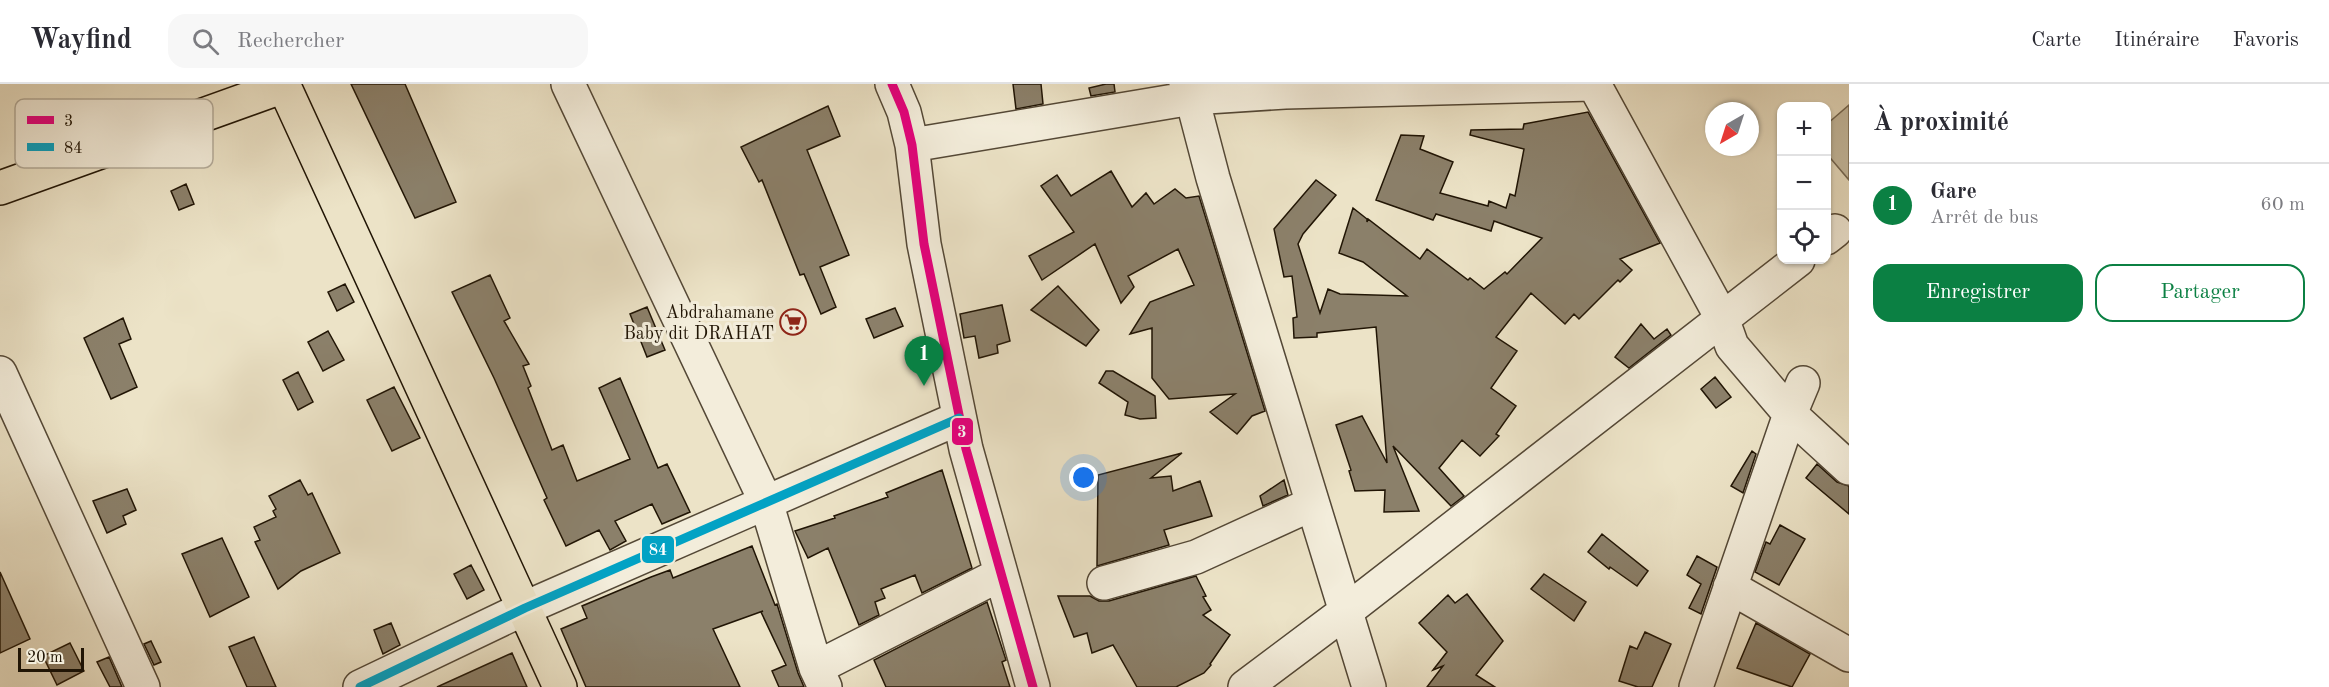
<!DOCTYPE html>
<html lang="fr">
<meta charset="utf-8">
<style>
body{margin:0;font-family:"Old Standard TT",serif;background:#f7f7f7;color:#2b2b33}
.controls{position:absolute;right:18px;top:18px;display:grid;overflow:hidden;border-radius:12px;box-shadow:0 2px 4px #0004}
.controls button{width:54px;height:54px;display:grid;place-items:center;padding:0;border:0;border-bottom:2px solid #e1e1e2;background:#fff;color:#2b2b33;font:30px sans-serif}
.compass{position:absolute;left:1705px;top:18px;width:54px;height:54px;border-radius:50%;background:#fff;box-shadow:0 2px 4px #0004;rotate:219deg}
.scale{position:absolute;left:18px;bottom:15px;width:66px;box-sizing:border-box;padding-left:6px;border:3px solid #211505;border-top:0;font-size:16px;line-height:21px;white-space:nowrap;color:#211505;-webkit-text-stroke:4px #f3eddb;paint-order:stroke}
.you{position:absolute;left:1084px;top:394px;width:21px;height:21px;margin:-15px;border:4px solid #fff;border-radius:50%;background:#1a73e8;box-shadow:0 0 0 9px #1a73e833}
.badge{display:grid;place-items:center;width:39px;height:39px;border-radius:50%;background:#0b8043;color:#fff;font-size:20px;font-weight:700}
.pin{position:absolute;translate:-50% -50px;filter:drop-shadow(0 2px 3px #0008)}
.pin::after{content:'';position:absolute;top:32px;width:21px;height:18px;background:inherit;clip-path:polygon(0 0,100% 0,50% 100%)}
.list{margin:0;padding:0;list-style:none}
h2{display:flex;justify-content:space-between;align-items:center;height:78px;margin:0;padding:0 24px;font-size:26px}
h2 small{font-size:20px;font-weight:400;color:#7c7c81}
.list li{display:grid;grid-template-columns:39px 1fr auto;gap:18px;align-items:center;box-sizing:border-box;height:84px;padding:0 24px;border-top:2px solid #e1e1e2}
.list b{display:block;font-size:22px;white-space:nowrap}
.list p{margin:0;font-size:20px;white-space:nowrap;color:#7c7c81}
.list em{font-size:20px;font-style:normal;color:#7c7c81}
.actions{display:flex;gap:12px;padding:18px 24px}
.actions a{flex:1;padding:14px 0;border:2px solid #0b8043;border-radius:18px;text-align:center;font-size:21px;color:#0b8043}
.actions .main{background:#0b8043;color:#fff}
.icon{flex:none;width:33px;height:33px;fill:none;stroke:currentColor;stroke-width:2;stroke-linecap:round;stroke-linejoin:round}
.map{position:relative;flex:none;width:1849px;height:603px;overflow:hidden}
header{display:flex;align-items:center;gap:36px;box-sizing:border-box;height:84px;padding:0 30px;background:#fff;border-bottom:2px solid #e1e1e2}
header strong{font-size:28px}
nav{display:flex;gap:33px;margin-inline-start:auto;font-size:21px}
.search{width:420px;height:54px;background:#f7f7f7;display:flex;align-items:center;gap:15px;box-sizing:border-box;padding:0 21px;border-radius:18px;color:#7c7c81;font-size:22px}
main{display:flex}
aside{flex:1;background:#fff}
.map>svg:first-child{display:block}
.green{fill:#c9c0a6;stroke:#756a56;stroke-width:1.5}
.building{fill:#8b806a;stroke:#211505;stroke-width:1.5}
.lines{fill:none;stroke-linecap:round;stroke-linejoin:round}
.minor-casing{stroke:#544836;stroke-width:36}
.major-casing{stroke:#211505;stroke-width:36}
.minor{stroke:#f3eddb;stroke-width:33}
.major{stroke:#ece3c7;stroke-width:33}
.bus-1-casing{stroke:#f3eddb;stroke-width:14}
.bus-2-casing{stroke:#f3eddb;stroke-width:14}
.bus-1{stroke:#e5007d;stroke-width:9}
.bus-2{stroke:#02a2c4;stroke-width:9}
.labels{text-anchor:middle;stroke-width:6;stroke-linejoin:round;paint-order:stroke}
.poi-label{font-size:18px;fill:#211505;stroke:#f3eddb;text-anchor:end}
.key{fill:#f3eddb;stroke:#b4ac9b;stroke-width:1.5}
.key-label{font-size:16px;fill:#211505}
.line-badge{stroke:#f3eddb;stroke-width:2}
.badge-label{font-size:16px;text-anchor:middle;font-weight:bold;fill:#fff}
</style>
<header>
<strong>Wayfind</strong>
<div class="search"><svg class="icon" aria-label="search" viewBox="0 0 24 24"><circle cx="10" cy="10" r="6"/><path d="M15 15l6 6"/></svg>Rechercher</div>
<nav><a>Carte</a><a>Itinéraire</a><a>Favoris</a></nav>
</header>
<main>
<div class="map">
<svg width="1849" height="603" viewBox="0 0 1849 603">
<rect width="100%" height="100%" fill="#ece3c7"/>
<filter id="stains"><feTurbulence type="fractalNoise" baseFrequency=".00333" numOctaves="4"/><feColorMatrix values="0 0 0 0 .2 0 0 0 0 .09 0 0 0 0 .02 0 0 0 .5 -.17"/></filter>
<radialGradient id="worn" r=".72"><stop offset=".6" stop-color="#630" stop-opacity="0"/><stop offset="1" stop-color="#630" stop-opacity=".3"/></radialGradient>
<!-- green -->
<path class="green" d="M1849 21V96L1826 69 1827 40Z"/>
<!-- building -->
<path class="building" d="M351 0H405L456 118 415 134Z
M1013 0H1041L1043 20 1016 25Z
M1106 0H1114L1115 8 1091 12 1089 4Z
M828 22 840 52 807 66 849 171 820 183 836 223 821 230 804 190 800 191 762 96 759 98 741 63Z
M1588 28 1660 159 1620 175 1632 186 1620 198 1618 196 1579 235 1574 230 1565 240 1531 209 1496 253 1517 267 1491 304 1516 322 1496 350 1499 352 1480 372 1462 356 1439 384 1464 412 1451 422 1393 362 1419 427 1384 428 1385 406 1355 407 1349 387 1351 386 1336 341 1362 332 1387 379 1376 243 1317 249V253L1294 254 1293 234 1297 233 1292 192 1284 193 1274 145 1316 96 1336 111 1303 150 1298 160 1320 229 1328 205 1340 210 1407 212 1363 178 1339 169 1353 124 1367 135V138L1368 135 1420 175 1427 165 1468 196 1470 194 1484 205 1505 188 1507 190 1542 154 1494 137 1491 147 1436 130 1433 136 1376 116 1401 51 1424 52 1420 65 1453 78 1440 109 1488 122 1489 117 1506 124 1510 110 1515 112 1524 65 1470 51 1471 46 1523 45 1524 40Z
M1111 87 1132 123 1146 109 1154 120 1175 105 1186 114 1199 112 1265 327 1252 332 1237 350 1210 328 1235 310 1169 315 1152 294V244L1130 250 1150 218 1194 201 1178 165 1128 192 1134 203 1121 219 1095 160 1042 196 1029 172 1074 148 1041 102 1057 91 1071 112Z
M186 100 194 120 179 126 171 107Z
M490 191 510 234 504 237 529 280 523 282 531 302 528 304 552 366 563 361 577 397 630 375 599 304 620 294 658 384 667 380 690 428 662 440 652 420 615 437 626 457 610 466 599 446 566 462 544 416 547 414 494 294 452 208Z
M345 200 354 218 337 227 328 208Z
M1058 202 1099 246 1086 262 1031 226Z
M1002 221 1010 257 997 261 998 269 979 274 975 252 964 254 960 230Z
M647 223 665 266 647 273 630 230Z
M895 224 903 242 874 254 866 235Z
M123 234 131 255 119 260 137 303 111 315 84 254Z
M1641 240 1654 255 1667 245 1671 251 1629 284 1615 273Z
M328 247 344 276 323 287 308 258Z
M1106 287H1113L1155 312 1156 334 1140 335 1125 331 1128 318 1099 299Z
M298 288 313 318 298 326 283 296Z
M1715 293 1731 313 1716 324 1701 305Z
M394 303 420 354 392 367 367 316Z
M1752 367 1756 370 1743 409 1731 402Z
M1182 369 1151 394 1171 392 1173 407 1200 397 1212 432 1164 446 1169 461 1097 482 1098 391Z
M1817 380 1837 398 1849 402V430L1806 394Z
M942 386 972 484 922 509 915 491 881 505 885 514 875 518 879 531 859 541 828 464 808 474 795 447 835 434 834 432 888 413 886 409Z
M300 396 308 411 312 409 340 469 301 487 278 505 255 458 260 456 254 443 276 433 273 427 276 425 269 412Z
M1284 396 1288 411 1263 422 1260 412Z
M127 405 136 426 123 432 126 440 107 449 93 417Z
M1780 441 1805 455 1779 501 1755 488 1766 458 1770 460Z
M1602 450 1648 487 1637 502 1610 483 1609 485 1588 468Z
M222 454 249 513 210 533 182 470Z
M752 462 775 521 777 520 798 589 804 603H779L772 587 786 581 761 528 763 527 713 545 740 603H586L561 545 587 534 582 522 651 493 670 486 673 494Z
M1697 472 1717 483 1701 530 1689 524 1701 500 1687 491Z
M471 481 484 506 467 515 454 490Z
M0 488 30 555 0 569Z
M1544 490 1586 518 1574 537 1531 505Z
M1196 492 1206 512 1203 513 1211 526 1203 531 1230 551 1210 580 1211 581 1204 589 1176 603H1137L1113 561 1092 569 1087 549 1074 553 1058 512H1090L1099 517H1109Z
M1467 510 1503 557 1476 591 1495 603H1427L1443 582 1433 586 1447 568 1419 539 1448 511 1455 519Z
M987 518 1006 576 1002 578 1010 603H886L874 576Z
M391 539 400 561 383 570 374 546Z
M1756 539 1810 570 1792 603 1737 584Z
M1645 548 1671 560 1652 603H1638L1619 597 1630 562 1637 565Z
M254 553 276 603H247L229 563Z
M151 557 161 578 154 581 144 560Z
M70 559 84 587 57 601 43 572Z
M512 569 527 603H437Z
M109 573 122 603H110L97 578Z"/>
<g class="lines">
<!-- minor casing -->
<g class="minor-casing">
<path id="minor" d="M568 0 766 418 816 584 825 603
M892 0 904 28 912 61 924 160 966 365 1033 603
M1186 0 1192 14 1213 94 1369 603
M1594 0 1722 234 1732 262 1790 330 1849 384
M912 61 1192 14 1285 8 1592 0
M1826 154 1835 147
M0 289 143 603
M1104 499 1196 473 1312 420
M1730 503 1849 571
M816 584 1001 490
M360 603 525 524 959 334
M1245 603 1345 528 1798 176
M1696 603 1790 330 1803 299"/>
</g>
<!-- major casing -->
<g class="major-casing">
<path id="major" d="M0 104 284 2 560 603"/>
</g>
<!-- minor -->
<use href="#minor" class="minor"/>
<!-- major -->
<use href="#major" class="major"/>
<!-- bus-1 casing -->
<g class="bus-1-casing">
<path id="bus-1" d="M892 0 904 28 912 61 924 160 966 365 1033 603"/>
</g>
<!-- bus-2 casing -->
<g class="bus-2-casing">
<path id="bus-2" d="M360 603 525 524 959 334"/>
</g>
<!-- bus-1 -->
<use href="#bus-1" class="bus-1"/>
<!-- bus-2 -->
<use href="#bus-2" class="bus-2"/>
</g>
<!-- icons -->
<defs>
<g id="supermarket-ring" transform="scale(1.35)"><circle r="9.5" fill="#f3eddb" stroke="#8f2418" stroke-width="1.5"/><path d="M-6-5.5h2.5l.6 2H6L4.5 2H-2.5L-4.4-4H-6ZM-1.5 3.2a1.3 1.3 0 1 0 .1 0ZM3 3.2a1.3 1.3 0 1 0 .1 0Z" fill="#8f2418"/></g>
</defs>
<g fill-rule="evenodd">
<use href="#supermarket-ring" x="793" y="238"/>
</g>
<g class="labels">
<!-- poi labels -->
<g class="poi-label">
<text x="774" y="234">Abdrahamane<tspan x="774" dy="21">Baby dit DRAHAT</tspan></text>
</g>
</g>
<!-- legend -->
<rect x="15" y="15" width="198" height="69" rx="9" class="key"/>
<rect x="27" y="32" width="27" height="8" fill="#e5007d"/>
<rect x="27" y="59" width="27" height="8" fill="#02a2c4"/>
<g class="key-label">
<text x="64" y="42">3</text>
<text x="64" y="69">84</text>
</g>
<g class="line-badge">
<rect x="951" y="333" width="23" height="29" rx="6" fill="#e5007d"/>
<rect x="641" y="451" width="34" height="29" rx="6" fill="#02a2c4"/>
</g>
<g class="badge-label">
<text x="962" y="353">3</text>
<text x="658" y="471">84</text>
</g>
<rect width="100%" height="100%" filter="url(#stains)"/>
<rect width="100%" height="100%" fill="url(#worn)"/>
</svg>
<div class="controls">
<button>+</button>
<button>−</button>
<button><svg class="icon" aria-label="locate" viewBox="0 0 24 24"><circle cx="12" cy="12" r="6"/><path d="M12 2v4M12 18v4M2 12h4M18 12h4"/></svg></button>
</div>
<svg class="compass" viewBox="-18 -18 36 36"><path d="M0-13l5 13h-10z" fill="#e53935"/><path d="M0 13l5-13h-10z" fill="#7c7c81"/></svg>
<div class="scale">20 m</div>
<div class="you"></div>
<div class="pin badge" style="left:924px;top:302px">1</div>
</div>
<aside>
<h2>À proximité<small></small></h2>
<ul class="list">
<li><span class="badge">1</span><div><b>Gare</b><p>Arrêt de bus</p></div><em>60 m</em></li>
</ul>
<div class="actions"><a class="main">Enregistrer</a><a>Partager</a></div>
</aside>
</main>
